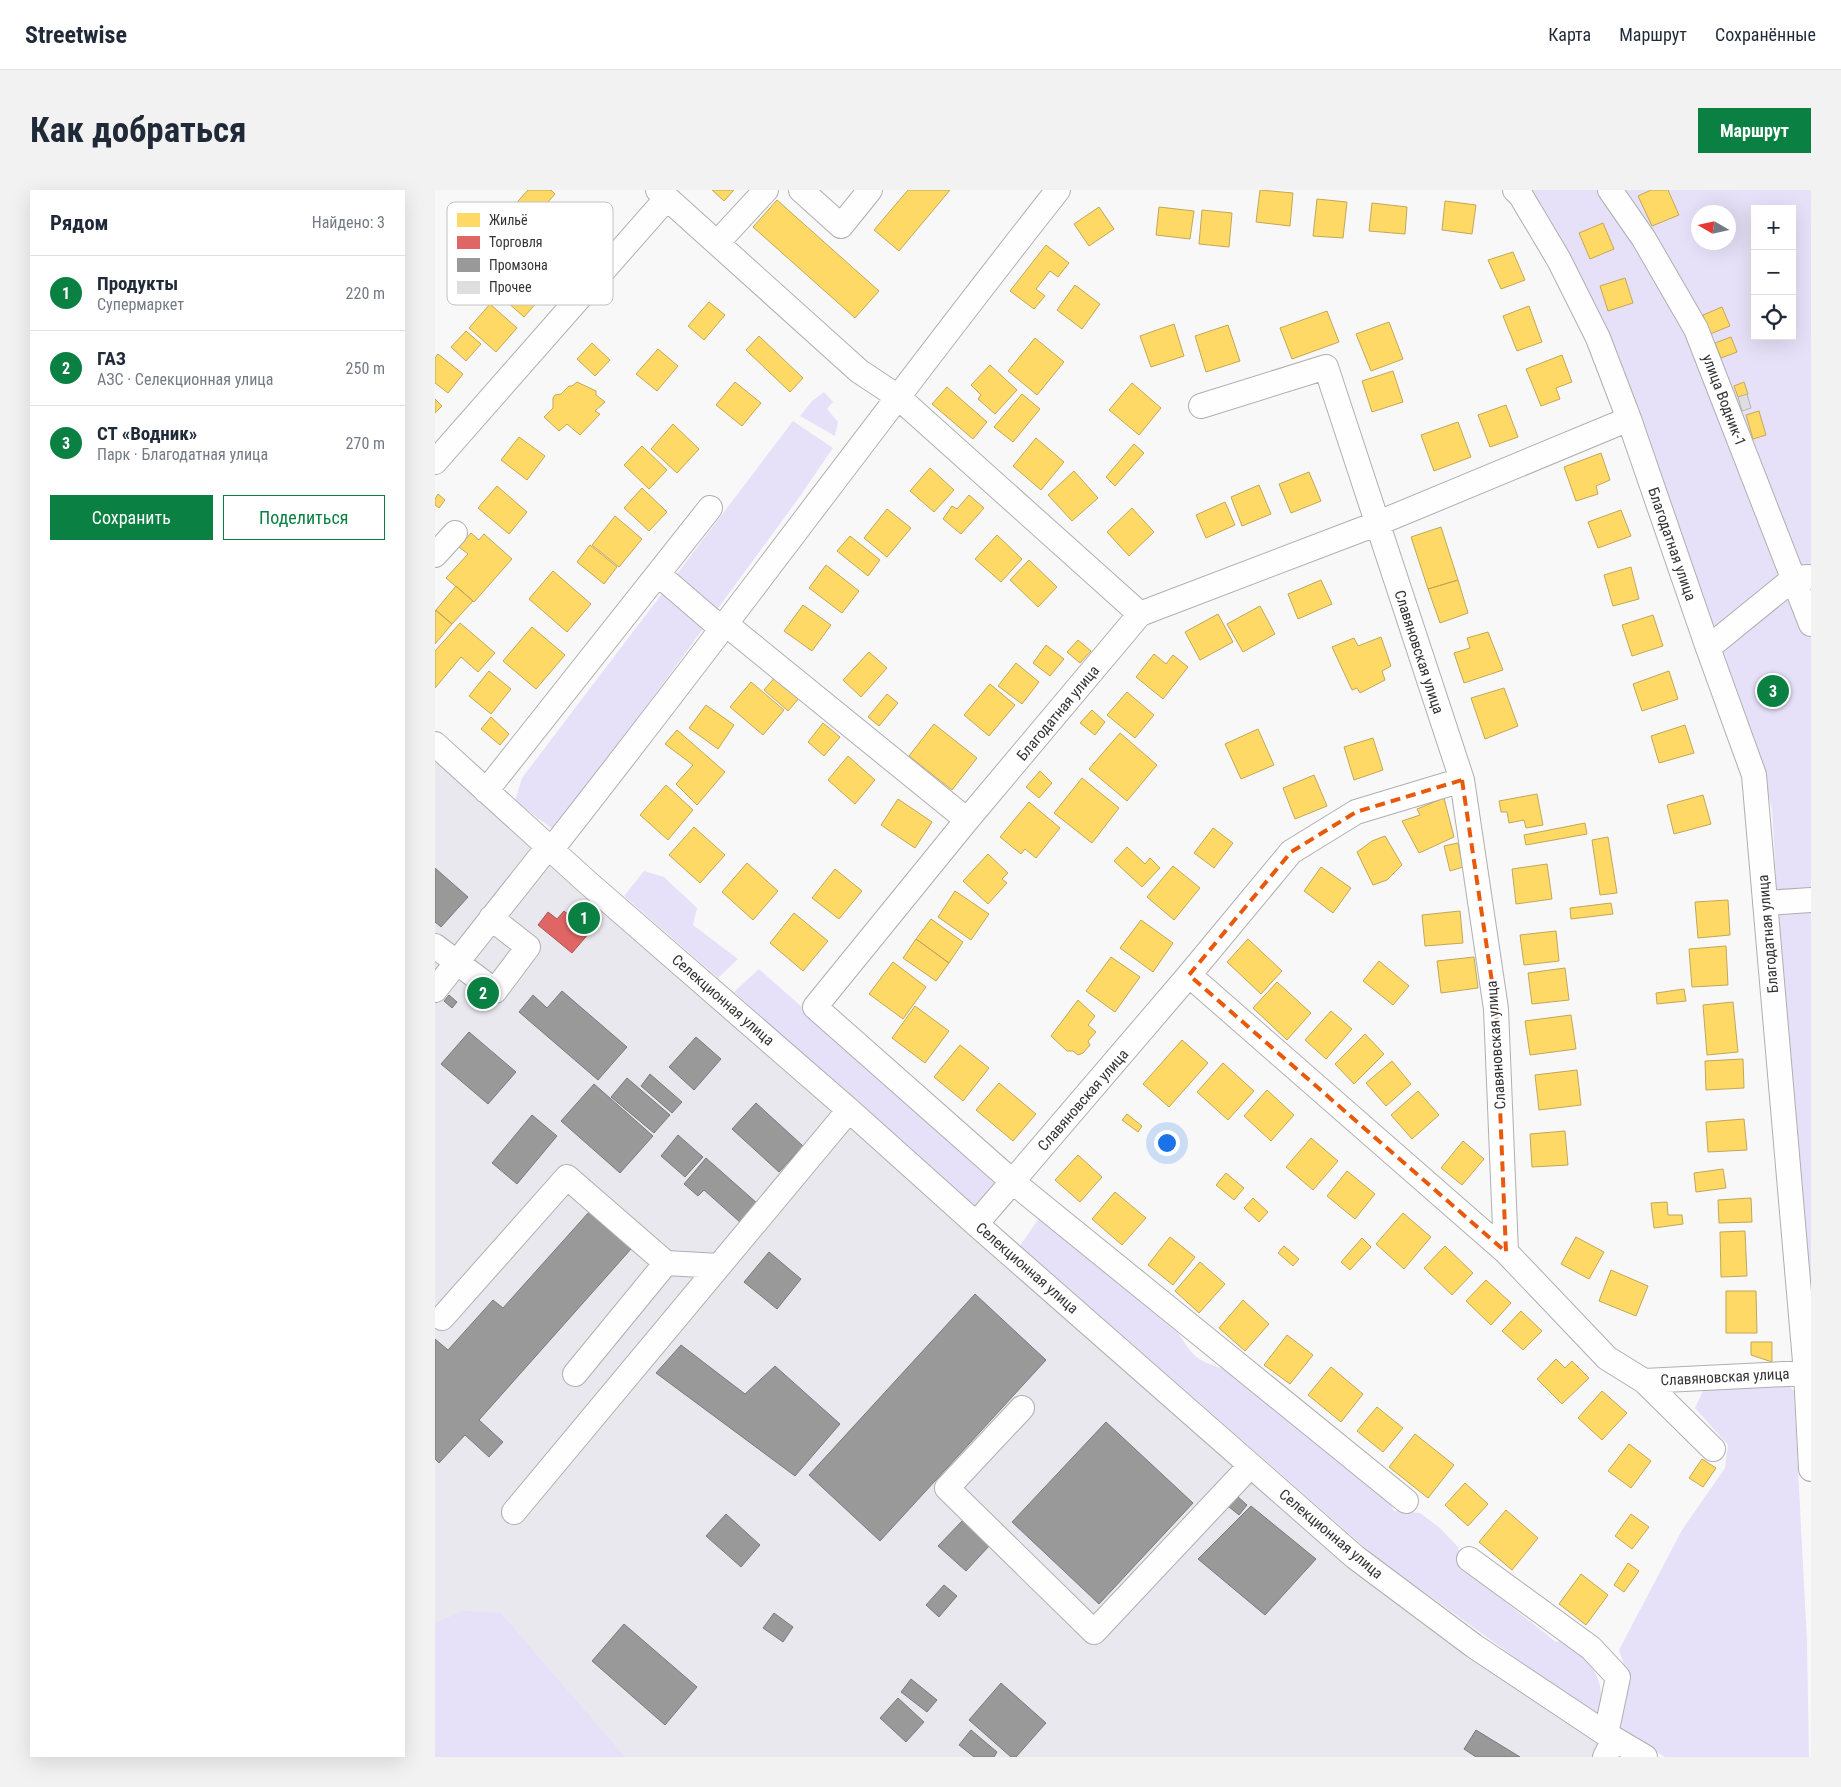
<!DOCTYPE html>
<html lang="ru">
<meta charset="utf-8">
<style>
body{margin:0;font-family:"Roboto Condensed",sans-serif;background:#f2f2f3;color:#1f2937}
.controls{position:absolute;right:15px;top:15px;display:grid;overflow:hidden;border-radius:0px;box-shadow:0 5px 20px #0002}
.controls button{width:45px;height:45px;display:grid;place-items:center;padding:0;border:0;border-bottom:1px solid #e0e1e3;background:#fff;color:#1f2937;font:25px sans-serif}
.compass{position:absolute;left:1256px;top:15px;width:45px;height:45px;border-radius:50%;background:#fff;box-shadow:0 5px 20px #0002;rotate:279deg}
.you{position:absolute;left:731px;top:952px;width:18px;height:18px;margin:-12px;border:4px solid #fff;border-radius:50%;background:#1a73e8;box-shadow:0 0 0 8px #1a73e833}
.badge{display:grid;place-items:center;width:32px;height:32px;border-radius:50%;background:#0b8043;color:#fff;font-size:16px;font-weight:700}
.pin{position:absolute;translate:-50% -50%;border:2px solid #fff;box-shadow:0 1px 5px #0006}
.list{margin:0;padding:0;list-style:none}
h2{display:flex;justify-content:space-between;align-items:center;height:65px;margin:0;padding:0 20px;font-size:21px}
h2 small{font-size:16px;font-weight:400;color:#747a83}
.list li{display:grid;grid-template-columns:32px 1fr auto;gap:15px;align-items:center;box-sizing:border-box;height:75px;padding:0 20px;border-top:1px solid #e0e1e3}
.list b{display:block;font-size:19px;white-space:nowrap}
.list p{margin:0;font-size:16px;white-space:nowrap;color:#747a83}
.list em{font-size:16px;font-style:normal;color:#747a83}
.actions{display:flex;gap:10px;padding:15px 20px}
.actions a{flex:1;padding:11px 0;border:1px solid #0b8043;border-radius:0px;text-align:center;font-size:18px;color:#0b8043}
.actions .main{background:#0b8043;color:#fff}
.icon{flex:none;width:28px;height:28px;fill:none;stroke:currentColor;stroke-width:2;stroke-linecap:round;stroke-linejoin:round}
.map{position:relative;flex:none;width:1376px;height:1567px;overflow:hidden;border-radius:0px}
header{display:flex;align-items:center;gap:30px;box-sizing:border-box;height:70px;padding:0 25px;background:#fff;border-bottom:1px solid #e0e1e3}
header strong{font-size:24px}
nav{display:flex;gap:28px;margin-inline-start:auto;font-size:18px}
.intro{display:flex;align-items:center;justify-content:space-between;box-sizing:border-box;height:120px;padding:0 30px}
h1{margin:0;font-size:35px}
.button{padding:12px 22px;border-radius:0px;background:#0b8043;color:#fff;font-size:18px;font-weight:700}
main{display:flex;gap:30px;padding:0 30px}
aside{flex:1;background:#fff;border-radius:0px;box-shadow:0 5px 20px #0002}
.map>svg:first-child{display:block}
.built{fill:#e9e8ee}
.green{fill:#e6e1f8;fill-rule:evenodd}
.homes{fill:#ffd966;stroke:#c2a757}
.shops{fill:#e06666;stroke:#ac5757}
.industry{fill:#999;stroke:#7b7a7b}
.building{fill:#dedddf;stroke:#b3b3b4}
.lines{fill:none;stroke-linecap:round;stroke-linejoin:round}
.minor-casing{stroke:#afafb0;stroke-width:26}
.minor{stroke:#fefefe;stroke-width:24}
.marked{fill:none;stroke:#e8590c;stroke-width:4;stroke-dasharray:10 6;stroke-linejoin:round}
.labels{text-anchor:middle;stroke-width:5;stroke-linejoin:round;paint-order:stroke}
.street-label{font-size:15px;fill:#343335;stroke:#fff}
.key{fill:#fff;stroke:#c2c2c2;stroke-width:1}
.key-label{font-size:14px;fill:#343335}
</style>
<header>
<strong>Streetwise</strong>
<nav><a>Карта</a><a>Маршрут</a><a>Сохранённые</a></nav>
</header>
<div class="intro"><h1>Как добраться</h1><a class="button">Маршрут</a></div>
<main>
<aside>
<h2>Рядом<small>Найдено: 3</small></h2>
<ul class="list">
<li><span class="badge">1</span><div><b>Продукты</b><p>Супермаркет</p></div><em>220 m</em></li>
<li><span class="badge">2</span><div><b>ГАЗ</b><p>АЗС · Селекционная улица</p></div><em>250 m</em></li>
<li><span class="badge">3</span><div><b>СТ «Водник»</b><p>Парк · Благодатная улица</p></div><em>270 m</em></li>
</ul>
<div class="actions"><a class="main">Сохранить</a><a>Поделиться</a></div>
</aside>
<div class="map">
<svg width="1376" height="1567" viewBox="0 0 1376 1567">
<rect width="100%" height="100%" fill="#f8f8f9"/>
<!-- built -->
<path class="built" d="M0 560 817 1286 1197 1567H145L0 1450Z"/>
<!-- green -->
<path class="green" d="M1086 0H1376V1107L1347 793 1337 620 1325 569 1275 433ZM1320 19H1357V146H1320ZM1264 22H1294V52H1264Z
M389 202 398 212 392 219 403 232 400 246 365 226 377 211Z
M358 231 398 258 363 309 120 641 80 611 87 588Z
M209 681 229 687 262 718 258 735 303 769 283 788 189 706Z
M324 779 566 993 542 1018 299 802Z
M604 1028 744 1144C759 1169 764 1171 792 1180L953 1309 959 1321 985 1323 1005 1338 1023 1357 1024 1375 1121 1452 1128 1450C1156 1467 1174 1494 1163 1527L943 1369 585 1056Z
M1351 1193 1359 1201 1372 1452 1374 1567H1230L1184 1540 1194 1490 1184 1460 1247 1340 1290 1278 1293 1255 1260 1218 1271 1194Z
M28 1421 66 1423 190 1567H0V1433Z"/>
<!-- homes -->
<path class="homes" d="M93 0H116L120 4 93 35 75 20Z
M277 0H299L289 11Z
M473 0H515L464 61 439 40Z
M825 0 858 3 855 36 821 32Z
M1216 0H1233L1244 25 1217 36 1203 6Z
M882 9 912 12 908 48 878 46Z
M342 10 444 101 420 128 318 37Z
M1010 11 1041 15 1037 44 1007 40Z
M937 13 972 17 970 44 934 41Z
M664 17 679 39 654 56 639 34Z
M724 17 759 21 755 49 721 45Z
M767 20 797 23 794 57 764 54Z
M1168 33 1179 59 1155 69 1144 43Z
M611 55 634 73 623 87 615 81 601 99 610 106 599 119 575 101Z
M1078 62 1090 90 1066 99 1053 70Z
M84 80 110 103 89 127 63 104Z
M1190 88 1198 113 1173 121 1165 96Z
M640 95 665 114 647 139 622 120Z
M274 112 290 125 269 150 253 136Z
M55 114 82 138 61 162 34 138Z
M1094 116 1107 152 1082 161 1068 126Z
M1287 117 1295 136 1275 144 1268 125Z
M892 121 904 152 857 169 845 138Z
M954 132 968 169 936 181 921 144Z
M739 134 749 166 716 177 705 146Z
M793 135 805 171 771 182 760 146Z
M31 141 46 154 31 171 16 157Z
M324 146 368 188 355 202 311 160Z
M1296 147 1302 162 1286 168 1280 153Z
M600 148 629 172 602 205 573 181Z
M157 153 175 170 160 186 142 169Z
M223 159 243 176 222 201 201 184Z
M3 164 28 184 13 203 0 193V168Z
M1127 165 1137 192 1121 198 1125 209 1106 216 1091 179Z
M555 175 582 200 560 224 543 209 546 205 536 195Z
M958 181 968 212 937 222 927 191Z
M142 192 161 201V205L170 212 160 221 165 224 145 245 132 234 124 241 109 227 118 218V208L120 205 126 204 134 196H137Z
M300 192 326 213 307 236 281 215Z
M1309 192 1313 204 1303 207 1299 196Z
M697 193 726 218 704 245 674 220Z
M512 197 552 232 538 249 497 214Z
M587 204 605 219 578 252 559 237Z
M0 209 7 216 0 223Z
M1071 215 1083 247 1055 257 1043 225Z
M1324 221 1331 245 1318 249 1311 225Z
M1023 232 1036 267 999 281 986 245Z
M238 234 264 259 242 283 216 259Z
M84 247 110 266 92 290 66 270Z
M601 248 629 272 606 300 578 276Z
M699 254 709 263 680 296 671 287Z
M207 256 232 280 214 299 189 275Z
M1166 263 1175 290 1161 296 1163 304 1141 311 1129 277Z
M495 278 519 300 499 322 475 301Z
M639 281 663 308 637 331 613 305Z
M874 282 886 311 856 323 844 294Z
M824 295 836 324 807 336 796 307Z
M62 296 92 322 74 344 43 318Z
M207 298 232 322 214 341 189 318Z
M3 304 10 310 4 318 0 315V309Z
M534 305 549 318 526 344 508 329 517 316 522 319Z
M790 312 800 335 771 348 761 325Z
M697 318 719 342 694 366 672 342Z
M452 319 476 338 452 367 429 348Z
M1186 320 1196 346 1163 358 1153 332Z
M180 326 207 349 184 377 157 355Z
M1006 337 1023 390 993 399 976 347Z
M36 343 44 350 49 344 77 369 39 412 11 388 33 364 24 357Z
M562 345 587 369 566 392 540 369Z
M415 346 445 370 433 386 402 361Z
M155 355 182 377 169 394 142 372Z
M594 370 622 397 603 417 575 390Z
M391 375 424 401 407 423 374 398Z
M1196 377 1204 409 1178 416 1169 385Z
M118 381 156 414 132 442 94 409Z
M886 390 897 414 863 429 853 404Z
M1023 390 1033 423 1005 433 993 399Z
M21 396 38 411 17 434 1 420Z
M368 415 396 435 377 461 349 441Z
M825 416 840 444 808 462 792 434Z
M0 420 17 434 0 454Z
M783 424 798 452 765 470 750 442Z
M1218 425 1228 456 1197 466 1187 435Z
M25 433 60 463 43 482 26 467 0 498V461Z
M97 437 130 465 101 499 68 471Z
M1053 442 1068 480 1029 493 1019 463 1035 458 1032 448Z
M946 447 956 476 947 481 950 490 925 503 922 498 917 500 897 457 919 448 923 456Z
M643 450 656 461 645 473 632 462Z
M611 455 629 469 615 486 598 473Z
M434 462 452 478 426 507 408 490Z
M719 464 731 474 738 465 753 477 728 509 701 487Z
M581 473 604 492 587 514 563 496Z
M54 481 76 499 56 524 34 506Z
M1234 481 1243 509 1207 521 1198 494Z
M341 486 365 507 353 521 329 500Z
M316 492 349 520 328 545 295 517Z
M555 494 580 515 554 546 529 525Z
M1069 498 1083 536 1050 549 1036 508Z
M692 502 719 525 700 548 672 525Z
M452 504 463 513 444 536 433 527Z
M271 515 299 535 283 559 254 538Z
M657 520 670 532 660 545 645 533Z
M56 527 74 544 65 555 46 539Z
M388 533 405 547 389 566 373 552Z
M499 534 542 568 517 600 474 566Z
M1250 535 1259 563 1224 573 1216 546Z
M823 539 839 575 806 589 790 554Z
M242 540 290 582 262 615 241 594 258 575 230 554Z
M685 543 722 575 692 611 654 579Z
M938 548 948 580 919 590 909 557Z
M413 566 440 590 420 614 393 590Z
M605 581 617 593 604 608 591 597Z
M879 585 892 616 860 629 848 598Z
M647 588 684 618 657 653 619 623Z
M231 595 258 620 233 650 205 625Z
M1102 604 1108 635 1091 638 1089 630 1074 633 1072 622H1066L1064 611Z
M1268 605 1276 634 1239 644 1232 615Z
M1009 608 1019 647 984 663 967 631 985 625 982 619Z
M463 609 497 632 480 658 446 635Z
M594 612 625 638 601 668 590 659 586 664 565 647Z
M1150 633 1152 644 1091 655 1089 645Z
M259 637 290 665 265 693 234 665Z
M778 638 798 653 779 678 759 663Z
M950 646 967 675 952 690 938 695 922 662 937 651Z
M1173 647 1182 703 1165 705 1157 650Z
M1023 653 1028 677 1015 681 1009 656Z
M692 657 710 674 715 668 725 678 707 697 679 671Z
M553 664 573 683 567 689 572 693 553 714 528 691Z
M312 673 343 701 318 730 287 702Z
M1112 674 1117 709 1081 714 1077 679Z
M738 676 765 698 739 730 712 707Z
M886 677 916 698 898 723 869 701Z
M400 679 427 701 404 729 377 708Z
M520 701 554 724 536 750 503 727Z
M1293 710 1295 745 1263 748 1260 712Z
M1176 713 1178 724 1136 729 1135 718Z
M1025 721 1028 753 990 756 987 725Z
M359 723 393 751 368 781 335 753Z
M496 729 528 752 514 773 481 749Z
M706 730 738 753 718 782 685 758Z
M1121 741 1124 771 1089 775 1085 745Z
M481 749 514 773 501 791 468 768Z
M813 749 847 781 826 804 792 772Z
M1291 756 1293 795 1257 797 1254 759Z
M676 767 705 787 680 822 651 801Z
M1039 767 1043 798 1006 803 1002 771Z
M944 771 974 796 958 815 928 791Z
M458 772 491 797 468 829 434 804Z
M1130 778 1134 810 1097 814 1093 783Z
M842 792 876 823 852 850 818 818Z
M1249 799 1251 811 1222 814 1221 803Z
M643 810 660 826 653 835 661 842 653 851 655 855 648 863 643 865 638 861H632L616 846Z
M1298 812 1303 862 1272 865 1268 815Z
M480 816 514 841 490 873 457 848Z
M896 821 917 839 891 869 870 850Z
M1136 825 1141 859 1095 865 1090 831Z
M930 844 949 864 919 894 900 874Z
M747 850 773 873 734 917 708 894Z
M525 855 554 878 528 911 499 887Z
M1308 869 1309 898 1271 900 1270 871Z
M957 871 976 894 951 916 931 893Z
M788 873 819 901 793 930 762 902Z
M1142 880 1146 915 1104 920 1100 885Z
M564 893 601 924 578 951 541 920Z
M832 900 859 925 836 951 809 926Z
M983 901 1004 925 977 949 956 925Z
M692 924 707 936 703 942 687 930Z
M1309 929 1312 960 1273 962 1271 932Z
M1130 941 1133 975 1097 977 1095 944Z
M876 948 903 971 878 1000 851 977Z
M1028 951 1049 969 1027 995 1006 978Z
M643 965 667 987 645 1012 620 990Z
M1288 979 1291 998 1261 1002 1259 983Z
M912 981 940 1004 920 1029 892 1006Z
M791 983 809 998 799 1010 781 995Z
M680 1002 711 1028 687 1055 657 1029Z
M818 1008 833 1022 824 1032 809 1018Z
M1316 1008 1317 1032 1284 1033 1283 1010Z
M1232 1012 1233 1025H1247L1248 1034 1219 1038 1216 1013Z
M968 1023 996 1047 969 1079 941 1054Z
M1310 1041 1312 1086 1286 1087 1285 1042Z
M735 1047 760 1067 738 1095 713 1075Z
M1141 1047 1169 1062 1154 1089 1126 1074Z
M927 1048 936 1057 915 1080 906 1072Z
M849 1056 864 1069 858 1076 843 1063Z
M1010 1056 1038 1083 1017 1105 989 1078Z
M765 1072 790 1094 764 1123 740 1101Z
M1176 1080 1213 1096 1201 1126 1164 1111Z
M1051 1090 1076 1113 1056 1135 1031 1111Z
M1291 1101H1321L1322 1143H1291Z
M808 1110 834 1134 810 1161 784 1138Z
M1086 1121 1107 1141 1088 1160 1067 1141Z
M852 1145 878 1165 855 1194 829 1175Z
M1316 1152H1337V1172L1316 1165Z
M1121 1169 1130 1178 1137 1171 1154 1188 1127 1214 1102 1189Z
M896 1177 928 1204 906 1232 873 1205Z
M1167 1201 1192 1223 1167 1250 1143 1228Z
M942 1217 968 1238 948 1262 922 1241Z
M980 1244 1019 1275 993 1308 954 1277Z
M1194 1254 1216 1271 1196 1298 1173 1281Z
M1267 1269 1281 1278 1268 1297 1254 1288Z
M1030 1293 1053 1314 1033 1336 1010 1315Z
M1071 1320 1103 1348 1077 1380 1044 1352Z
M1196 1324 1214 1337 1197 1359 1180 1346Z
M1193 1373 1204 1381 1189 1402 1179 1395Z
M1146 1384 1173 1405 1151 1435 1124 1414Z"/>
<!-- shops -->
<path class="shops" d="M129 721 155 742 137 763 103 735 113 722 122 729Z"/>
<!-- industry -->
<path class="industry" d="M0 678 33 707 6 737 0 732Z
M127 801 192 857 163 890 84 822 98 805 112 818Z
M42 802 52 811 47 817 37 808Z
M14 805 22 812 17 818 9 811Z
M34 842 81 882 53 914 6 874Z
M261 847 286 869 259 900 234 877Z
M215 884 247 912 237 923 206 896Z
M192 888 235 925 219 943 176 907Z
M159 894 218 946 185 983 126 931Z
M321 913 368 956 344 982 297 939Z
M97 925 122 946 82 994 57 973Z
M243 945 268 967 250 987 226 966Z
M271 968 323 1014 306 1033 269 1000 263 1006 249 994Z
M154 1022 196 1059 44 1230 68 1252 54 1267 30 1245 4 1273 0 1269V1149L13 1160 58 1110 68 1118Z
M334 1062 366 1089 342 1119 309 1092Z
M540 1104 611 1170 445 1351 374 1285Z
M246 1155 310 1204 340 1176 405 1234 360 1286 221 1183Z
M671 1232 758 1313 664 1414 577 1332Z
M802 1306 812 1315 804 1325 793 1316Z
M816 1316 881 1369 830 1425 763 1369Z
M291 1324 325 1355 306 1377 271 1346Z
M528 1330 555 1355 531 1381 503 1356Z
M509 1395 522 1406 504 1427 491 1415Z
M339 1423 358 1437 348 1452 328 1438Z
M189 1434 262 1497 230 1535 157 1471Z
M476 1489 502 1510 492 1522 466 1502Z
M566 1493 611 1533 581 1567H576L534 1530Z
M463 1508 489 1532 471 1552 445 1528Z
M536 1540 562 1562 559 1567H539L524 1555Z
M1041 1540 1085 1567H1041L1029 1559Z"/>
<!-- building -->
<path class="building" d="M1312 204 1316 218 1307 221 1303 207Z"/>
<g class="lines">
<!-- minor casing -->
<g class="minor-casing">
<path id="minor" d="M223 0 424 181 463 207 705 424
M366 0 406 36 435 0
M1080 0 1086 6 1124 70 1163 148 1194 229 1273 458 1319 585 1371 1183 1376 1279
M1175 0 1209 49 1261 139 1376 434
M282 53 331 0
M766 216 891 177 1027 590 1061 819 1071 1062
M0 272 232 8
M0 365 20 343
M223 384 288 440
M292 435 532 630
M1273 458 1359 388 1373 387
M0 554 152 692 414 920 541 1034 920 1367 1039 1456 1171 1544 1210 1567
M51 601 275 318
M116 660C288 442 451 218 623 0
M1330 713 1376 710
M0 756 60 801 93 757 56 728
M754 785 1071 1062 1172 1168 1209 1191 1371 1183
M0 800 113 657
M541 1034 754 785 856 662 921 622 1027 590
M7 1128 132 987 231 1073
M140 1184 231 1073 284 1076
M1209 1191 1278 1259
M587 1218 512 1298 659 1442 815 1276
M971 1311 578 992 380 817 532 630 705 424 941 334 1194 229
M79 1322 414 920
M1034 1369 1156 1458 1183 1487 1171 1544
M1170 1567 1179 1549"/>
</g>
<!-- minor -->
<use href="#minor" class="minor"/>
</g>
<!-- marked area -->
<path class="marked" d="M1027 590 1061 819 1071 1062 754 785 856 662 921 622Z"/>
<g class="labels">
<!-- street labels -->
<g class="street-label">
<text transform="translate(1289 210) rotate(69)" y="5">улица Водник-1</text>
<text transform="translate(1237 354) rotate(71)" y="5">Благодатная улица</text>
<text transform="translate(984 462) rotate(72)" y="5">Славяновская улица</text>
<text transform="translate(623 523) rotate(-50)" y="5">Благодатная улица</text>
<text transform="translate(1333 744) rotate(-95)" y="5">Благодатная улица</text>
<text transform="translate(288 810) rotate(41)" y="5">Селекционная улица</text>
<text transform="translate(1061 855) rotate(-94)" y="5">Славяновская улица</text>
<text transform="translate(648 910) rotate(-49)" y="5">Славяновская улица</text>
<text transform="translate(592 1078) rotate(41)" y="5">Селекционная улица</text>
<text transform="translate(1290 1187) rotate(-3)" y="5">Славяновская улица</text>
<text transform="translate(896 1344) rotate(40)" y="5">Селекционная улица</text>
</g>
</g>
<!-- legend -->
<rect x="12" y="12" width="166" height="103" rx="8" class="key"/>
<rect x="22" y="23" width="23" height="14" fill="#ffd966"/>
<rect x="22" y="46" width="23" height="13" fill="#e06666"/>
<rect x="22" y="68" width="23" height="14" fill="#999"/>
<rect x="22" y="91" width="23" height="13" fill="#dedddf"/>
<g class="key-label">
<text x="54" y="35">Жильё</text>
<text x="54" y="57">Торговля</text>
<text x="54" y="80">Промзона</text>
<text x="54" y="102">Прочее</text>
</g>
</svg>
<div class="controls">
<button>+</button>
<button>−</button>
<button><svg class="icon" aria-label="locate" viewBox="0 0 24 24"><circle cx="12" cy="12" r="6"/><path d="M12 2v4M12 18v4M2 12h4M18 12h4"/></svg></button>
</div>
<svg class="compass" viewBox="-18 -18 36 36"><path d="M0-13l5 13h-10z" fill="#e53935"/><path d="M0 13l5-13h-10z" fill="#747a83"/></svg>
<div class="you"></div>
<div class="pin badge" style="left:149px;top:728px">1</div>
<div class="pin badge" style="left:48px;top:803px">2</div>
<div class="pin badge" style="left:1338px;top:501px">3</div>
</div>
</main>
